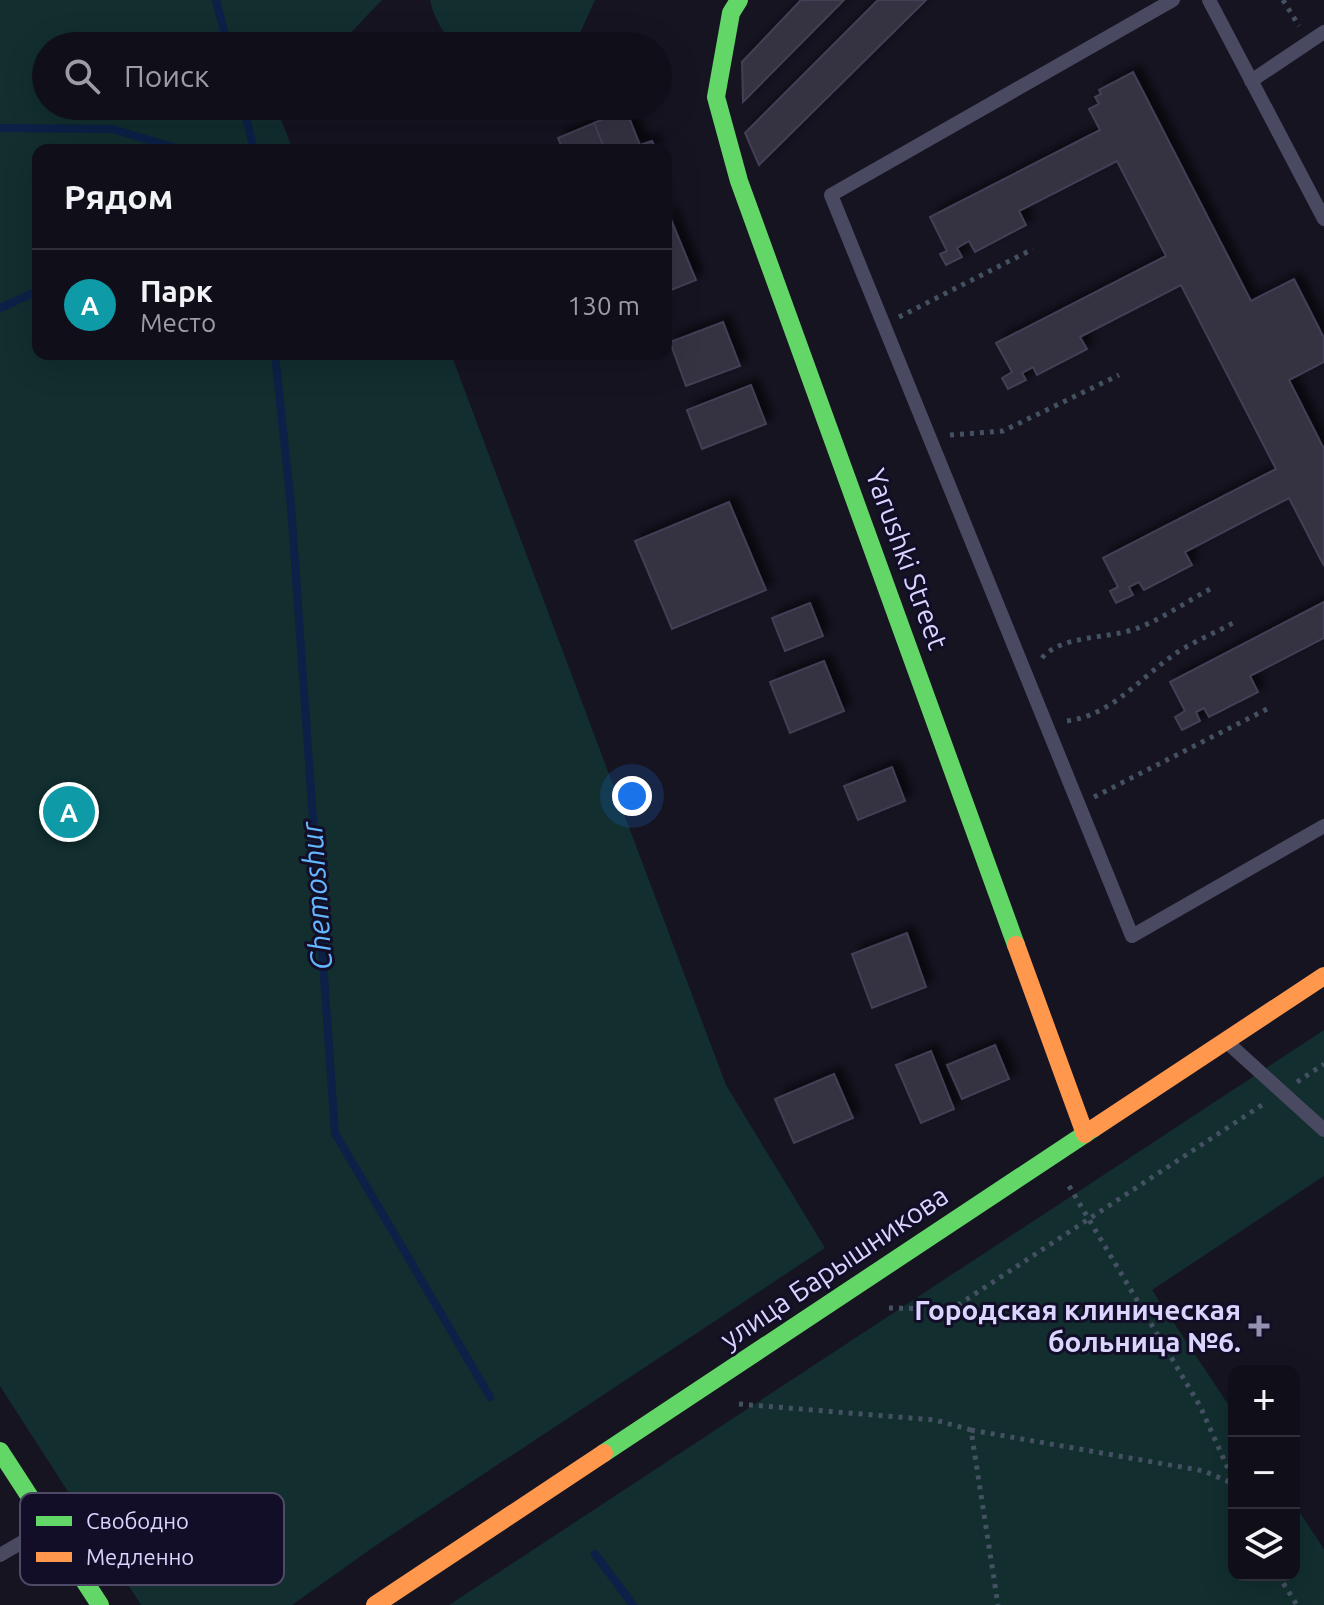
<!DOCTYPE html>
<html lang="ru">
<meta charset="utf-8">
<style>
body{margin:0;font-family:Ubuntu,sans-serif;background:#1e1d26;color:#f1f3f6}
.controls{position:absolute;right:24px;bottom:24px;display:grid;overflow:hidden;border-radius:16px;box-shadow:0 8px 32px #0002}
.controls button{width:72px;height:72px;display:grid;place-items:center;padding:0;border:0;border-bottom:2px solid #302f38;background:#100f19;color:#f1f3f6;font:40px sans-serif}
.you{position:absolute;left:632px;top:796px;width:28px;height:28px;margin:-20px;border:6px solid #fff;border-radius:50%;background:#1a73e8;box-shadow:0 0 0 12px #1a73e833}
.badge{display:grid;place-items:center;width:52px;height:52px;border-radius:50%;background:#9591b1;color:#fff;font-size:26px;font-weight:700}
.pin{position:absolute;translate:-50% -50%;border:4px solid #fff;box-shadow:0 2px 8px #0006}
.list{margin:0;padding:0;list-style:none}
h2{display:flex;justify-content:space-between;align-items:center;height:104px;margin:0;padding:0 32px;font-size:34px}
h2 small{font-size:26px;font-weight:400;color:#9c9ca2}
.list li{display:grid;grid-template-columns:52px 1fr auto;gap:24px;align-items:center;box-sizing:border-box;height:112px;padding:0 32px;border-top:2px solid #302f38}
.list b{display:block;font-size:30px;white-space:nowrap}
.list p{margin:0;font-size:26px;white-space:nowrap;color:#9c9ca2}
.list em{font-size:26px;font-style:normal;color:#9c9ca2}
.icon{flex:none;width:44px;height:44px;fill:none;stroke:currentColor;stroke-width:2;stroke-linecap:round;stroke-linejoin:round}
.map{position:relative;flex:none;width:1324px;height:1605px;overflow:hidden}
.search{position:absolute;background:#100f19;box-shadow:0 8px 32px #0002;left:32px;top:32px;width:640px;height:88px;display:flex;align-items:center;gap:20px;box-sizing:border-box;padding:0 28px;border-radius:44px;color:#9c9ca2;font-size:30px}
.panel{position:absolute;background:#100f19;box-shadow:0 8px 32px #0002;left:32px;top:144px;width:640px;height:216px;border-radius:16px}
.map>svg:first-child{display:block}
.green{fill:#122e2f}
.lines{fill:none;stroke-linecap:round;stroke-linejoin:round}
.stream{stroke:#0b2147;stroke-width:8}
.building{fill:#343243;stroke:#433f55;stroke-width:2;filter:url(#shadow)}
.path{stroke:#445162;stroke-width:5;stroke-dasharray:4 6;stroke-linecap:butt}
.lane{stroke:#4a4962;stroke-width:14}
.fast{stroke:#63d668;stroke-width:18}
.slow{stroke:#ff974d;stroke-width:18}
.poi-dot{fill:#9591b1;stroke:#130e27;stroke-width:3}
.labels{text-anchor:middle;stroke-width:6;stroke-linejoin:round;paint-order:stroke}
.street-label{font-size:28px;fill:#dad5ff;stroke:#130e27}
.poi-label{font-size:28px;font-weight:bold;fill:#dad5ff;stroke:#130e27;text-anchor:end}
.water-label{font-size:30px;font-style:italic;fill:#63b7ff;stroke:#130e27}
.key{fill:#130e27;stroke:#4f4a68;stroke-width:2}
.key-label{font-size:22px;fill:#dad5ff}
</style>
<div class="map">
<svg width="1324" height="1605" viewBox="0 0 1324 1605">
<defs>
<filter id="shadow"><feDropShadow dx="7" dy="-7" stdDeviation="4" flood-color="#0009"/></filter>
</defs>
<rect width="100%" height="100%" fill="#161421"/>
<!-- green -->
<path class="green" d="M0 0H382L338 46H46V106H281L277 110 293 150H38V354H451L726 1085 825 1248 375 1546 292 1605H141L0 1386Z
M430 0H595L579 35 566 46H458C443 35 434 18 430 0Z
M1324 1030V1176L1152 1290 1234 1413V1575H1294V1504L1324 1549V1605H449Z"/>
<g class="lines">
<!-- stream -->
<path class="stream" d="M216 0 228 46
M243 106 254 150
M0 128 112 129 183 150 254 148
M0 308 38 291
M275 354 291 506 335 1133 490 1397
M595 1554 633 1605"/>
</g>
<!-- building -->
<path class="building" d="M801 0H844L743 102 742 62Z
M878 0H926L759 165 745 133Z
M1133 72 1251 301 1294 279 1324 338V362L1289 380 1324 449V566L1289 498 1185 552 1192 565 1144 590 1139 582 1129 587 1133 595 1116 603 1110 591 1118 587 1103 558 1276 469 1181 285 1080 337 1087 349 1037 375 1033 367 1022 373 1026 380 1008 389 1002 378 1012 372 996 343 1166 256 1117 161 1019 211 1026 225 975 252 969 241 957 248 962 257 946 265 940 254 947 251 930 217 1100 130 1089 109 1099 104 1095 97 1101 94 1099 90Z
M626 110 640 145 652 141 656 150H605L594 123Z
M594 123 605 150H563L558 138Z
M667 210 696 280 666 292V211Z
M723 322 740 366 686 386 670 342Z
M751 385 766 424 702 449 687 410Z
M729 502 766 590 672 629 635 541Z
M1324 602V638L1250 676 1258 692 1209 717 1204 708 1196 712 1200 721 1182 730 1175 717 1185 711 1170 682Z
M810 603 823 636 785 651 772 618Z
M824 661 844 711 790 733 770 682Z
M892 767 905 801 858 820 844 786Z
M907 933 926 987 872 1008 852 954Z
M995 1045 1009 1079 962 1099 947 1065Z
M931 1051 954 1109 921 1123 896 1065Z
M834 1074 853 1118 794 1143 775 1099Z"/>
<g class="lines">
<!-- path -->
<path class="path" d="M1283 0 1299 26
M899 317 1033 249
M950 435 1003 431 1119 375
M1042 658C1061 635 1107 639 1135 629 1161 620 1187 601 1212 588
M1067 721C1111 715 1137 681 1172 656 1190 643 1213 634 1233 623
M1094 797 1271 707
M1297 1082 1324 1064
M1069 1186 1200 1406 1234 1482
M889 1308 952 1309 1265 1103
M739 1404 935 1420 971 1430 998 1605
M971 1430 1204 1471 1234 1484
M1278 1575 1297 1605"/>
<!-- lane -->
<path class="lane" d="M1173 0 831 195 1132 936 1324 826
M1209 0 1324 219
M1251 81 1324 32
M1229 1044 1324 1130
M0 1555 45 1529"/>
<!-- fast -->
<path class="fast" d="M739 0 731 13 716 97 739 181 1016 945
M0 1451 100 1605
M604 1453 1094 1128"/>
<!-- slow -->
<path class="slow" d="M1016 945 1085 1134
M1094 1128 1324 976
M375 1605 604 1453"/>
</g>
<!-- markers -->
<path class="poi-dot" d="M1255 1314h8v8h8v8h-8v8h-8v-8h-8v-8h8z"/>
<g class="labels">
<!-- street labels -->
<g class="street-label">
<text transform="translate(907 559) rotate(70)" y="10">Yarushki Street</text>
<text transform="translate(834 1267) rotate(-34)" y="10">улица Барышникова</text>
</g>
<!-- poi labels -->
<g class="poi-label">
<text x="1241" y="1320">Городская клиническая<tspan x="1241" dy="32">больница №6.</tspan></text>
</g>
<!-- water labels -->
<g class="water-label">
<text transform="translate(317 896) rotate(-94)" y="10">Chemoshur</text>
</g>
</g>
<!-- legend -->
<rect x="20" y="1493" width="264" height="92" rx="12" class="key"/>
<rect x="36" y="1516" width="36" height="10" fill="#63d668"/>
<rect x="36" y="1552" width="36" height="10" fill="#ff974d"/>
<g class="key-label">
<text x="86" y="1529">Свободно</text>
<text x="86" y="1565">Медленно</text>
</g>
</svg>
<div class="controls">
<button>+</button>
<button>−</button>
<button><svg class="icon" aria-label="layers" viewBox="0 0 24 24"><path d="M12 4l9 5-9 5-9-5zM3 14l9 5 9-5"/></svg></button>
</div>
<div class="you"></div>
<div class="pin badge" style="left:69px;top:812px;background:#0f9aa8">A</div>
<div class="search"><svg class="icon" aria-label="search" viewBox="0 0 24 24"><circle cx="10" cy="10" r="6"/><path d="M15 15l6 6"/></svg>Поиск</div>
<section class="panel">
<h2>Рядом<small></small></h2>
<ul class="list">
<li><span class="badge" style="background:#0f9aa8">A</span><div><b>Парк</b><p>Место</p></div><em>130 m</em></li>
</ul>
</section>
</div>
